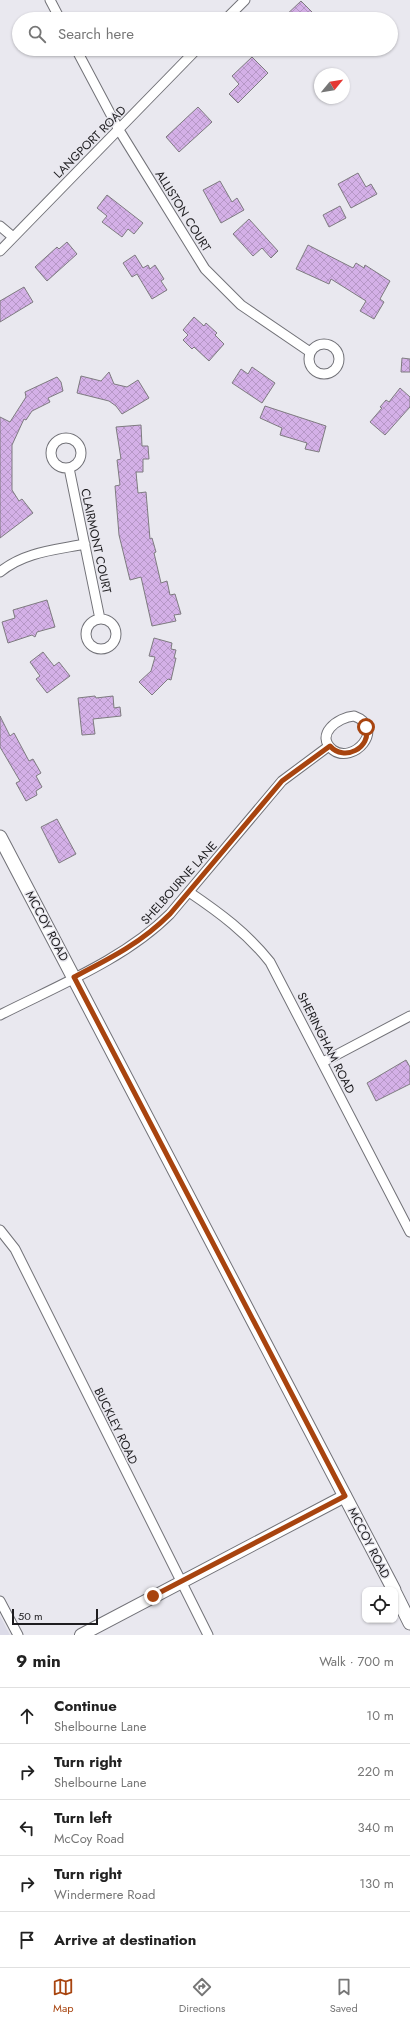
<!DOCTYPE html>
<meta charset="utf-8">
<style>
body{margin:0;font-family:Jost,sans-serif;background:#f6f6f6;color:#222}
.controls{position:absolute;right:12px;bottom:12px;display:grid;overflow:hidden;border-radius:8px;box-shadow:0 1px 3px #0004}
.controls button{width:36px;height:36px;display:grid;place-items:center;padding:0;border:0;border-bottom:1px solid #e0e0e0;background:#fff;color:#222;font:20px sans-serif}
.compass{position:absolute;left:314px;top:68px;width:36px;height:36px;border-radius:50%;background:#fff;box-shadow:0 1px 3px #0004;rotate:60deg}
.scale{position:absolute;left:12px;bottom:10px;width:86px;box-sizing:border-box;padding-left:4px;border:2px solid #1d1c1f;border-top:0;font-size:11px;line-height:14px;white-space:nowrap;color:#1d1c1f;-webkit-text-stroke:3px #e9e8ef;paint-order:stroke}
.stop{position:absolute;width:12px;height:12px;margin:-9px;border:3px solid #a8440f;border-radius:50%;background:#fff}
.stop.end{background:#a8440f;border-color:#fff;box-shadow:0 1px 4px #0008}
.list{margin:0;padding:0;list-style:none}
h2{display:flex;justify-content:space-between;align-items:center;height:52px;margin:0;padding:0 16px;font-size:17px}
h2 small{font-size:13px;font-weight:400;color:#767676}
.list li{display:grid;grid-template-columns:26px 1fr auto;gap:12px;align-items:center;box-sizing:border-box;height:56px;padding:0 16px;border-top:1px solid #e0e0e0}
.list b{display:block;font-size:15px;white-space:nowrap}
.list p{margin:0;font-size:13px;white-space:nowrap;color:#767676}
.list em{font-size:13px;font-style:normal;color:#767676}
.icon{flex:none;width:22px;height:22px;fill:none;stroke:currentColor;stroke-width:2;stroke-linecap:round;stroke-linejoin:round}
.map{position:relative;flex:none;width:410px;height:1635px;overflow:hidden}
.search{position:absolute;background:#fff;box-shadow:0 1px 3px #0004;left:12px;right:12px;top:12px;height:44px;display:flex;align-items:center;gap:10px;box-sizing:border-box;padding:0 14px;border-radius:22px;color:#767676;font-size:15px}
.sheet{height:332px;background:#fff}
nav{display:flex;justify-content:space-around;align-items:center;box-sizing:border-box;height:56px;border-top:1px solid #e0e0e0;background:#fff;font-size:11px;color:#767676}
nav a{display:grid;justify-items:center;gap:2px}
nav .on{color:#a8440f}
.map>svg:first-child{display:block}
.built{fill:#dcdbe8}
.building{fill:url(#building-cross-hatch);stroke:#7e7b80}
.lines{fill:none;stroke-linecap:round;stroke-linejoin:round}
.minor-casing{stroke:#727278;stroke-width:11}
.tertiary-casing{stroke:#727278;stroke-width:14}
.secondary-casing{stroke:#727278;stroke-width:15}
.minor{stroke:#fff;stroke-width:9}
.tertiary{stroke:#fff;stroke-width:12}
.secondary{stroke:#fff;stroke-width:13}
.route{stroke:#a8440f;stroke-width:5}
.labels{text-anchor:middle;stroke-width:3;stroke-linejoin:round;paint-order:stroke}
.street-label{font-size:12px;fill:#1d1c1f;stroke:#e9e8ef}
</style>
<div class="map">
<svg width="410" height="1635" viewBox="0 0 410 1635">
<defs>
<pattern id="building-cross-hatch" width="8" height="8" patternUnits="userSpaceOnUse"><rect width="8" height="8" fill="#d4b0e7"/><path d="M0 0l8 8M0 8l8-8" fill="none" stroke="#b697c6"/></pattern>
</defs>
<rect width="100%" height="100%" fill="#e9e8ef"/>
<!-- built -->
<path class="built" d="M0 1616 10 1635H0Z"/>
<!-- building -->
<path class="building" d="M301 1 319 19H282Z
M252 57 268 73 238 103 229 94 239 84 232 76Z
M198 107 212 122 179 152 166 137Z
M358 173 366 187 371 184 377 194 351 208 338 184Z
M220 181 232 202 237 198 244 210 221 223 203 190Z
M107 195 143 223 134 234 128 229 122 237 102 222 107 216 97 208Z
M340 206 346 218 329 227 323 215Z
M249 219 278 251 271 258 262 248 253 256 233 234Z
M67 242 77 254 47 281 35 267 57 247 59 249Z
M308 245 353 268 356 263 364 268 365 265 390 281 380 299 384 302 374 319 360 311 366 301 331 279 329 284 296 269Z
M135 255 143 268 148 265 150 269 155 265 164 279 161 281 167 290 152 299 137 274 132 277 123 263Z
M24 287 33 302 0 322V301Z
M194 317 204 326 206 323 217 333 215 335 224 344 209 361 194 347 192 349 183 340 188 335 183 330Z
M402 358 410 359V372H401Z
M252 367 275 383 262 403 232 383 241 369 248 374Z
M109 372 114 384 127 387 138 380 149 398 122 414 116 406 109 401 77 393 81 376 101 381Z
M57 377 61 382 63 391 48 398 50 402 32 411 26 420 24 419 12 445V490L19 501 22 499 33 513 0 538V417L10 422 26 397 25 392Z
M400 388 410 397V407L385 435 370 422 382 408 380 407 386 400 389 402Z
M265 406 326 426 319 452 305 449 307 443 280 435 282 428 260 418Z
M141 425 142 446H148L149 459H143V472H136L138 493 146 492 150 539 152 538 156 552 154 553 161 583 167 581 170 595 175 594 181 614 174 615 176 621 152 626 141 577 130 580 119 535 115 486 120 485 117 460 121 459 116 427Z
M47 600 55 627 37 632 35 637 32 635 8 643 2 622 15 618 13 610Z
M154 638 172 643 171 649 176 650 174 658H176L171 680 168 679 152 695 139 682 151 671 155 657 149 656Z
M43 652 54 666 59 662 70 676 47 693 36 679 40 676 30 662Z
M95 696 96 698 113 696 114 708 120 707 121 716 93 719 95 734 82 735 78 698Z
M0 716 10 736 14 733 29 761 33 759 41 773 36 776 42 787 36 791 37 795 26 801 16 783 20 781 0 747Z
M57 819 76 854 59 863 41 827Z
M406 1060 410 1067V1084L376 1101 367 1083Z"/>
<g class="lines">
<!-- minor casing -->
<g class="minor-casing">
<path id="minor" d="M50 0 60 19
M226 19 245 0
M76 49 119 130 205 269 241 305 310 352
M0 226 13 237
M0 251 197 49
M309 359a15 15 0 1 1 30 0a15 15 0 1 1-30 0Z
M51 453a15 15 0 1 1 30 0a15 15 0 1 1-30 0Z
M69 468 100 619
M0 572C24 552 55 550 85 544
M86 634a15 15 0 1 1 30 0a15 15 0 1 1-30 0Z
M354 716C387 728 353 765 333 750 314 735 338 717 354 716Z
M189 892C220 913 247 933 270 962L410 1232
M0 1015C57 986 125 959 170 914L282 781 329 746
M323 1062 410 1016
M0 1230 15 1249 208 1635
M0 1601 18 1635"/>
</g>
<!-- tertiary casing -->
<g class="tertiary-casing">
<path id="tertiary" d="M81 1635 345 1496"/>
</g>
<!-- secondary casing -->
<g class="secondary-casing">
<path id="secondary" d="M0 837 394 1590
M395 1593 410 1623"/>
</g>
<!-- minor -->
<use href="#minor" class="minor"/>
<!-- tertiary -->
<use href="#tertiary" class="tertiary"/>
<!-- secondary -->
<use href="#secondary" class="secondary"/>
</g>
<g class="lines">
<!-- route -->
<path class="route" d="M153 1596 345 1496 74 977C111 958 141 943 170 914L282 781 330 746C344 762 372 748 366 727"/>
</g>
<g class="labels">
<!-- street labels -->
<g class="street-label">
<text transform="translate(90 142) rotate(-45)" y="4">LANGPORT ROAD</text>
<text transform="translate(183 211) rotate(58)" y="4">ALLISTON COURT</text>
<text transform="translate(96 541) rotate(78)" y="4">CLAIRMONT COURT</text>
<text transform="translate(179 883) rotate(-48)" y="4">SHELBOURNE LANE</text>
<text transform="translate(47 926) rotate(62)" y="4">MCCOY ROAD</text>
<text transform="translate(326 1043) rotate(63)" y="4">SHERINGHAM ROAD</text>
<text transform="translate(116 1426) rotate(64)" y="4">BUCKLEY ROAD</text>
<text transform="translate(369 1543) rotate(63)" y="4">MCCOY ROAD</text>
</g>
</g>
</svg>
<div class="controls">
<button><svg class="icon" aria-label="locate" viewBox="0 0 24 24"><circle cx="12" cy="12" r="6"/><path d="M12 2v4M12 18v4M2 12h4M18 12h4"/></svg></button>
</div>
<svg class="compass" viewBox="-18 -18 36 36"><path d="M0-13l5 13h-10z" fill="#e53935"/><path d="M0 13l5-13h-10z" fill="#767676"/></svg>
<div class="scale">50 m</div>
<div class="stop" style="left:366px;top:727px"></div>
<div class="stop end" style="left:153px;top:1596px"></div>
<div class="search"><svg class="icon" aria-label="search" viewBox="0 0 24 24"><circle cx="10" cy="10" r="6"/><path d="M15 15l6 6"/></svg>Search here</div>
</div>
<section class="sheet">
<h2>9 min<small>Walk · 700 m</small></h2>
<ul class="list">
<li><svg class="icon" aria-label="ahead" viewBox="0 0 24 24"><path d="M12 20V5M6 11l6-6 6 6"/></svg><div><b>Continue</b><p>Shelbourne Lane</p></div><em>10 m</em></li>
<li><svg class="icon" aria-label="right" viewBox="0 0 24 24"><path d="M7 20v-9h11M14 6l5 5-5 5"/></svg><div><b>Turn right</b><p>Shelbourne Lane</p></div><em>220 m</em></li>
<li><svg class="icon" aria-label="left" viewBox="0 0 24 24"><path d="M17 20v-9H6M10 6l-5 5 5 5"/></svg><div><b>Turn left</b><p>McCoy Road</p></div><em>340 m</em></li>
<li><svg class="icon" aria-label="right" viewBox="0 0 24 24"><path d="M7 20v-9h11M14 6l5 5-5 5"/></svg><div><b>Turn right</b><p>Windermere Road</p></div><em>130 m</em></li>
<li><svg class="icon" aria-label="arrive" viewBox="0 0 24 24"><path d="M6 21V4h12l-3 4 3 4H6"/></svg><div><b>Arrive at destination</b></div></li>
</ul>
</section>
<nav>
<a class="on"><svg class="icon" aria-label="map" viewBox="0 0 24 24"><path d="M3 6l6-2 6 2 6-2v14l-6 2-6-2-6 2zM9 4v14M15 6v14"/></svg>Map</a>
<a><svg class="icon" aria-label="directions" viewBox="0 0 24 24"><path d="M12 3l9 9-9 9-9-9zM9 14v-3h6M13 9l2 2-2 2"/></svg>Directions</a>
<a><svg class="icon" aria-label="saved" viewBox="0 0 24 24"><path d="M7 4h10v16l-5-4-5 4z"/></svg>Saved</a>
</nav>
